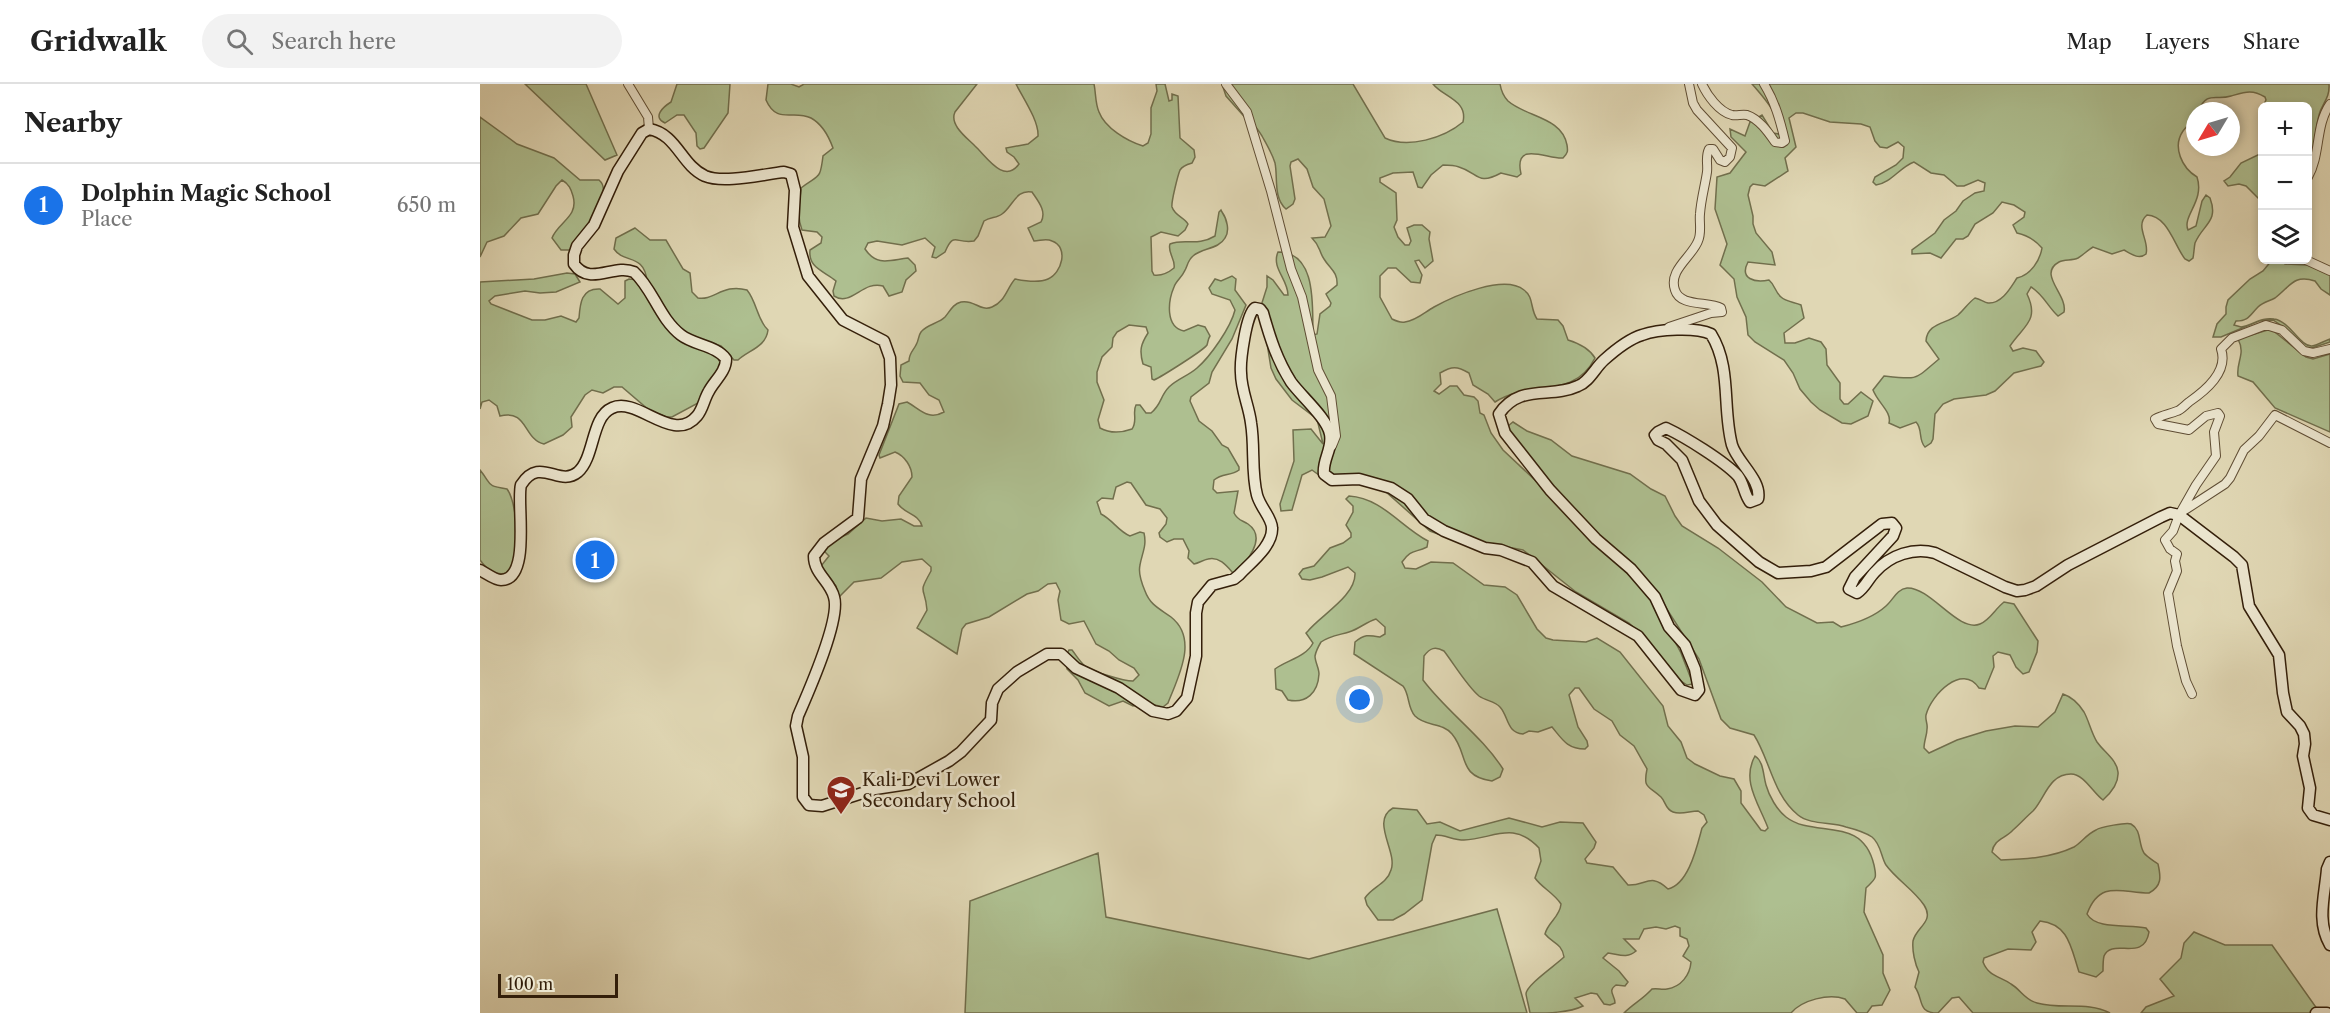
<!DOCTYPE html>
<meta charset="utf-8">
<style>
body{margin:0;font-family:"Libre Caslon Text",serif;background:#f2f2f2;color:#222}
.controls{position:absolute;right:18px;top:18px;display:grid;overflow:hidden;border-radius:9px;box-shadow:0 3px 9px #0003}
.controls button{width:54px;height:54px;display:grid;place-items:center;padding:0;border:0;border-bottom:2px solid #e0e0e0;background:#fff;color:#222;font:30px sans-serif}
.compass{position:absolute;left:1706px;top:18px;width:54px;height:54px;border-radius:50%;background:#fff;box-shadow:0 3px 9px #0003;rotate:232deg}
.scale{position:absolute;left:18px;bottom:15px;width:120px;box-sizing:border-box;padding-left:6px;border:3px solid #341f0a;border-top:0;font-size:16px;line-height:21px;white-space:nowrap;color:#341f0a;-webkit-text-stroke:4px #ebe5ce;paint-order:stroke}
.you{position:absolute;left:880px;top:616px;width:21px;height:21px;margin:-15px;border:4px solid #fff;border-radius:50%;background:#1a73e8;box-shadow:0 0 0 9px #1a73e833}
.badge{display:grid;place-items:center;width:39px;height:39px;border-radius:50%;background:#1a73e8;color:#fff;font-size:20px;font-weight:700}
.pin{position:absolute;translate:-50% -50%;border:3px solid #fff;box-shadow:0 2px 6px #0006}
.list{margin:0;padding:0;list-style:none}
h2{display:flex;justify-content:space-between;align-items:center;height:78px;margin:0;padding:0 24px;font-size:26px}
h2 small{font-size:20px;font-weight:400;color:#767676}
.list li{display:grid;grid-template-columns:39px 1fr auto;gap:18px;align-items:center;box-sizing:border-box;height:84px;padding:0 24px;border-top:2px solid #e0e0e0}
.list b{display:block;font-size:22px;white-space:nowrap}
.list p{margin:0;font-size:20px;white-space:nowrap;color:#767676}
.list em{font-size:20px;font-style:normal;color:#767676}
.icon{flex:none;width:33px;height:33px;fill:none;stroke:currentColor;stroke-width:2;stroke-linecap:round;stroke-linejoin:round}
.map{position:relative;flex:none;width:1850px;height:929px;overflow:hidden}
header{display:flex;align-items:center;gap:36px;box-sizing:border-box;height:84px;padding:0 30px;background:#fff;border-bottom:2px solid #e0e0e0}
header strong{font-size:28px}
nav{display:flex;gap:33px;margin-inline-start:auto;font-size:21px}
.search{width:420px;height:54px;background:#f2f2f2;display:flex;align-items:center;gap:15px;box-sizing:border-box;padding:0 21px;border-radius:33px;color:#767676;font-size:22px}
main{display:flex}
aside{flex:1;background:#fff}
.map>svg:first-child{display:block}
.green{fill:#aebf90;stroke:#716f4d;stroke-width:1.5}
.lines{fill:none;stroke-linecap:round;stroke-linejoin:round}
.street-casing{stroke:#5f4d34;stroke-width:10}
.secondary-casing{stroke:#341f0a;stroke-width:13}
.street{stroke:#ebe5ce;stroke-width:8}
.secondary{stroke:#ebe5ce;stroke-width:10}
.labels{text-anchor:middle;stroke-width:5;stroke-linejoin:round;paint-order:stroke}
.poi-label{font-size:18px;fill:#341f0a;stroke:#ebe5ce;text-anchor:start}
</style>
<header>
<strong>Gridwalk</strong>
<div class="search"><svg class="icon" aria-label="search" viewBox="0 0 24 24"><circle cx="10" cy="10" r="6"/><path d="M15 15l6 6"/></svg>Search here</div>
<nav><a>Map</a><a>Layers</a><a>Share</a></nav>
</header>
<main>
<aside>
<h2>Nearby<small></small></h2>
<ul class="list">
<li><span class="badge">1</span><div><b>Dolphin Magic School</b><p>Place</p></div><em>650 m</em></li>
</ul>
</aside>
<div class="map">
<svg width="1850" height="929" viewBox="0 0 1850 929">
<rect width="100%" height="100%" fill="#e0d7b4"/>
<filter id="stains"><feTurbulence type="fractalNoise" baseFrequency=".00333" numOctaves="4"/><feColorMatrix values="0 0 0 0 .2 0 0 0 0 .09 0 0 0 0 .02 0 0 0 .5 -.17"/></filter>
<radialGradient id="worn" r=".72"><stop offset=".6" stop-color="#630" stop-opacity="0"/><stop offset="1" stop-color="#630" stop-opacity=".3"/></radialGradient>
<!-- green -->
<path class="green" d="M45 0H106L137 71 125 76Z
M197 0H250L248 29 224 64 220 65 217 62 216 49 204 31H197L185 39C172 33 183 23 191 18Z
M288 0H311L319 3 324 0H497L475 28C469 41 487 54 495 62 506 72 524 101 539 80L534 73 527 68 526 64 548 60 558 52C559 37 543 14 536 0H614C616 9 615 19 619 28 625 44 647 57 663 62L668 59 671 50V24L677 7 676 0H685L689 17 692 16V10L698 12 700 54 714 66 715 73 712 79C708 80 703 81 700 86 698 91 691 118 692 123 695 132 704 133 708 140L705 146 698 152 681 148 671 153 672 187 674 191C682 192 688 189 694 184 696 176 687 168 690 160 705 154 717 163 735 152L739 128 741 126 742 128C747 135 750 147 745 154 739 165 722 164 713 172 707 177 708 182 704 188 702 193 696 197 694 203 688 217 685 243 704 247L718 241 725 243 730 252C728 255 728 258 727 261 724 266 681 293 674 296L672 295 671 283 663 280C659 266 661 260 668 249L666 243 649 241 637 248 633 254 632 263 622 273 617 288V298L624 316 618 336 620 344C631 350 641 349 652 345 658 337 652 328 656 321H660L666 329H671C682 320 680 312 689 303 697 295 708 292 717 284 730 273 751 243 755 226L750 216 732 210 729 204 735 195 741 197 752 192 756 195 755 206 766 221 752 255 732 288 729 299 711 313 710 317 719 337 732 347 742 361 748 364 759 383V386C751 392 742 389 734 396L733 405 737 409 758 407 754 429C758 437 762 436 768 440 788 454 766 480 753 489 747 482 739 472 728 475 723 476 719 479 714 480L708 474 709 467 703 455H694L687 458 680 453 679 449 686 440 687 434 680 425 666 421 651 399 647 398 636 403 633 415 622 414 617 418 621 430C633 436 638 447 650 452L660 448 664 449C667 462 662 469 660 481 658 489 662 500 665 507 670 521 680 525 691 533 719 555 698 593 688 619L683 623 667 619 653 622 643 617 629 622 605 609 598 596 587 585 586 572 589 566H592C596 571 600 578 605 582 614 588 643 597 653 597L659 591 654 584 639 576 629 567 616 560 604 537 589 540 581 536 578 516 580 507 576 499 568 500 558 507 547 510 509 533 486 540 482 545 477 570 437 544 447 526C445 501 437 512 451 487V483L442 475 422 478 401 494 374 498 359 513 356 502 341 482 349 472 344 467 351 457 368 450 386 434 402 437 421 435 434 442H442C439 430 425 430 418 420L419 412 432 393C432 383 425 372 415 368L400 374 399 371 419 320 427 318C440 325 448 337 464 328L459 316 449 311 440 299 423 298 420 292 421 281 429 277C429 269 433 267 436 261 439 256 438 252 441 248 447 240 458 240 465 233 470 227 473 220 481 218 494 215 500 228 512 223 525 218 527 204 535 195 545 197 559 199 568 195 582 189 589 163 572 157 566 154 560 157 554 157L548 144 561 138C567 127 558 117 552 108 536 105 533 122 522 130 517 134 510 133 504 137L498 152 494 157C475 160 474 147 465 168L456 174 452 173 455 163 445 154 422 161 397 157 388 159 385 165C397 183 410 176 428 174L435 181 436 187 426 196 422 208 409 212 403 202C383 196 371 223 354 212L353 207 356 197C344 187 328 184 330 166L341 159 342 153 337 148 322 146C316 130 320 119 321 104 339 90 340 97 343 72L353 64C349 53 342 40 331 34 313 25 297 41 286 16Z
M742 0H873L905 54C928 65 964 54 983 38 988 16 963 13 953 0H1020C1021 6 1023 12 1028 17 1046 33 1082 33 1087 61 1088 67 1088 69 1083 74 1069 76 1033 55 1041 90L1037 93 1021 89C997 102 999 89 979 83 974 81 968 81 963 81L951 91 942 104 938 103 933 88 913 89 900 94V98L916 109 917 136 914 143 918 153 925 161H929L931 157 927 144 934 141H942L950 148 949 155 953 177 945 184 939 176 935 177 942 191 940 199 931 198 916 184H908L900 192V213L912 235C916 237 920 239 925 238 936 237 945 228 954 223 974 212 1024 190 1044 206 1054 213 1050 225 1057 235L1078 236 1083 242 1088 256C1098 259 1109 264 1115 274 1093 317 1050 295 1015 318L1008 310 993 301 989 289C977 282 972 282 960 289L961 300 954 307 959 310 970 302H977L984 311 994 313 998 317 1000 329 1004 331 1011 349 1023 366 1074 414 1119 462 1159 501 1177 524 1201 569 1213 600 1207 601 1201 597 1168 557 1149 539 1096 508 1043 466 958 450 950 447 906 408 886 400 850 399 832 386 822 391 812 426 801 427 800 420 814 377 813 346 831 345 843 360 837 335 812 316 796 295 791 284 781 222 787 203V192L793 196 804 211H808C808 195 791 184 798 168 838 168 832 225 833 251L837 250 840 230 850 222 851 219 846 210 857 201C858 188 850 185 844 175 838 166 841 163 832 154L845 153 851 142 844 115 833 103 827 85 818 75 811 78 810 82 815 115 813 120 806 125C793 114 798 93 795 79 792 69 787 61 782 52 778 46 776 41 769 38L746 12Z
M1272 0H1849C1850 15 1842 19 1839 31 1835 47 1835 66 1828 80V22H1783L1786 16 1785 13C1772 5 1765 8 1751 12 1735 17 1728 6 1718 27H1715C1715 37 1708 40 1703 47 1692 63 1702 84 1717 93 1725 117 1702 132 1708 146L1716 142 1722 117 1726 111 1730 114C1739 138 1723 140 1715 159 1714 164 1714 169 1713 174L1709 177 1705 175C1694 161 1688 132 1667 131 1654 142 1670 157 1666 170 1659 176 1651 170 1644 166L1632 170 1613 163C1608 166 1603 171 1598 174 1592 177 1585 175 1579 178 1557 190 1588 211 1584 228L1578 232C1568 223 1563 210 1551 203L1547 210C1560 237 1543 242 1530 262L1533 267 1543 264 1556 267 1564 278 1561 282 1534 289 1515 307 1506 311 1474 315 1463 320 1455 330 1453 355 1451 359 1445 363C1438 356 1443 345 1436 338L1420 344 1409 339C1412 328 1398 319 1393 306L1404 292C1439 296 1434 296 1459 275L1446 257C1447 239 1466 240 1478 231 1484 226 1488 219 1495 214 1500 215 1504 218 1508 219 1522 220 1531 203 1537 194 1551 191 1560 176 1562 164 1555 156 1547 151 1537 149L1533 141 1544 133 1545 128 1534 121 1522 118 1513 129 1495 140 1488 152 1483 155H1476L1461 174 1450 169 1432 170V166L1455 149 1464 136 1476 127 1483 117 1495 109 1504 107 1505 99 1498 96 1484 102H1477L1464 91 1451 89 1434 78C1420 83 1411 99 1396 101L1393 98 1395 93 1416 81 1423 74 1424 63 1418 58 1407 64 1400 63 1395 57 1390 43 1381 40 1350 38 1323 29H1316L1309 34 1316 63 1305 74 1308 87 1285 102 1273 100 1270 103 1268 111 1273 132V140L1276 149 1292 168 1295 181 1268 178C1259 195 1275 199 1289 196 1295 201 1295 208 1301 213 1306 218 1315 218 1321 221L1324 234 1304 249 1305 259H1315L1329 254 1341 258 1346 265 1347 281 1360 299V315L1364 320H1368L1381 308 1393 317 1388 332 1371 340 1362 339 1340 326 1331 318 1320 305 1313 289 1304 276 1275 258 1268 251 1266 233 1257 213 1254 195 1240 181 1247 160 1235 125 1237 93 1250 89 1266 68 1251 53 1250 45 1265 52 1270 38 1282 31 1293 49 1299 50C1300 31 1285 15 1272 0Z
M0 33 37 60 74 74 100 96H119C136 110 100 153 90 166H81L72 154C78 138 99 133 93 112 91 105 89 100 82 96L76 102 58 130 41 134 24 152 7 158 0 173Z
M1782 69V118L1766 102 1759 100 1748 102 1744 97 1750 93 1761 79Z
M155 144 170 156H186L203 185 210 189 212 208 218 214C234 217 243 199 267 206 277 218 277 236 288 246 286 263 269 266 258 276H254L241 262 232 259 241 281 220 318 192 333H186L169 326 142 303H134L123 309 112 306 105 311 91 333 92 343 83 351 64 360C43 355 48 325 20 332L17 322 9 316 2 318 0 325V198L54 195 87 189 95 190 100 198 76 208 60 209 45 207 15 212 9 217 11 220 52 236H65L81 232 96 238 99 234C100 220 101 204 120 205L138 220 145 214V197L149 195 167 197C164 169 144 180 134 165L136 154Z
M1792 176H1805V180L1828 181 1850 191V211L1841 205 1835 197C1813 190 1810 203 1795 214 1790 217 1783 218 1778 223 1770 231 1769 237 1756 237L1754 241 1761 243C1773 241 1781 233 1794 235 1810 237 1820 263 1832 262 1838 261 1844 257 1850 255V258L1829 265 1821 263 1805 244 1793 236 1779 237 1741 253H1733L1737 240 1746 230V223L1748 216 1770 195 1783 187Z
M1791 245 1826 273 1833 275 1850 270V348L1795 324 1773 298 1758 292C1756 278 1766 270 1758 255Z
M1033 338 1047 347 1071 356 1092 372 1150 390 1171 405 1185 412 1195 432 1202 442 1238 464 1282 498 1306 523 1337 539 1353 538 1361 543C1377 539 1394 533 1406 522 1413 516 1417 505 1427 504 1451 503 1478 549 1500 540 1510 536 1515 525 1524 518L1534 520 1558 557 1557 568 1549 588 1543 590 1536 583 1530 571 1518 568 1513 572 1514 583 1505 605 1499 604C1482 579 1451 611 1446 631 1445 636 1448 640 1447 645 1447 651 1444 657 1444 664L1449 669 1477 656 1506 647 1535 642 1558 643 1575 628 1583 610C1592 613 1599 620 1604 628 1609 637 1611 648 1617 658 1624 668 1637 676 1638 688 1639 700 1631 709 1623 716 1613 709 1604 690 1591 690 1569 690 1565 714 1553 727 1546 733 1540 740 1533 746 1525 755 1514 755 1512 768L1521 776C1546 775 1571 774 1594 763 1602 758 1607 750 1616 746 1620 743 1647 738 1651 740 1662 746 1658 760 1664 769 1667 773 1674 777 1678 780 1681 793 1682 802 1669 809 1642 809 1620 795 1607 830 1616 846 1649 840 1666 844L1669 848C1664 879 1632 853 1624 872 1623 876 1623 883 1623 887L1616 893 1599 888C1591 864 1589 840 1560 837L1552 848 1556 858 1551 866 1528 865 1504 874 1503 878C1509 893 1520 892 1531 900 1541 906 1545 916 1557 919 1581 926 1607 917 1630 929H1493L1479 913 1472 914 1458 929C1437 929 1444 916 1435 903L1439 888C1435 880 1432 867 1433 857 1436 843 1455 838 1444 821 1434 806 1416 795 1406 781 1401 773 1401 760 1392 753 1386 749 1374 745 1366 743 1352 738 1330 741 1318 731 1293 711 1290 676 1274 651L1250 644 1241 635 1219 575 1181 516 1030 362 1028 342Z
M0 386C13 402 5 401 27 405 36 417 40 462 36 476 34 481 30 485 28 489 15 492 8 487 0 476Z
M869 412C902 414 921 443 948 457L947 463C935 469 931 465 922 478L925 484 936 485 951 478 973 479 1004 501 1025 503 1037 511 1057 545 1066 554 1073 556 1106 558 1117 554 1140 568 1183 622 1188 642 1201 658 1207 674 1215 680 1240 692 1254 695 1261 707V719L1281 746 1285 747 1288 744C1279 720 1261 697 1275 672 1284 678 1283 691 1286 701 1289 712 1297 726 1306 733 1334 755 1382 730 1394 781 1397 795 1396 794 1386 804L1384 828 1403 871V889L1410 906 1402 921 1392 922 1387 929H1377L1365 915C1349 909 1322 916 1311 929H1144C1153 920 1163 915 1172 905 1178 904 1181 906 1187 905 1201 903 1210 891 1211 878L1203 872 1209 862 1207 855 1200 852V844L1195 842 1186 845 1176 843 1164 845 1159 855H1144L1156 867C1147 875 1138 870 1128 869L1123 874 1139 887 1148 898 1145 902 1136 901C1127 907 1135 911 1135 919L1130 921 1124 920 1117 910 1111 909 1095 914 1103 922C1089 929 1067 929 1050 929 1049 923 1047 916 1046 910 1046 901 1076 881 1084 873 1082 859 1072 859 1065 850 1068 838 1080 833 1081 820 1074 809 1062 804 1055 794L1061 777 1059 764C1033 736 1013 755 984 756 974 756 965 751 956 751L952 760 942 816 924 830 913 836H898L887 821 885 814C892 803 907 800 911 786 918 768 890 737 913 724L937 726 947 740 960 738 980 747 1029 734 1062 743 1080 738 1103 739 1116 758 1114 764 1105 775 1107 779 1133 783 1148 801C1166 802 1170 788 1188 805 1209 800 1217 762 1222 744L1227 738 1224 731 1218 727C1210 727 1201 731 1193 728 1185 725 1186 718 1181 713 1168 701 1163 705 1167 685L1154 662 1140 651 1132 637 1114 625 1099 604H1095L1089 611 1098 643 1107 657 1108 662 1105 665C1087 665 1082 655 1072 643L1058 648 1049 647 1043 650C1026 648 1029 633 1020 623 1015 617 1006 617 999 612 987 602 974 580 964 567 955 562 950 564 944 572L943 596C967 628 1002 652 1023 685L1020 693 1012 697C977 692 989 670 972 650 962 638 946 643 935 632 927 623 930 611 923 602L874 570 875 558C884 550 889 551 900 553L905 550V543L896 535C886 538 879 545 869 548 859 551 849 552 841 558 838 563 836 567 835 572 835 578 839 584 839 590 838 609 826 620 808 616L802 607 796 605 795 585C807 576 826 573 833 559L826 549 828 547C841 531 876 512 875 489L868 483 842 493 830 496 822 495 819 490 823 485 834 482 850 464 863 459 871 453V449L866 441 873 428V422L866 415Z
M618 769 626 833 829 875 1017 825 1047 929H485L490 817Z
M1714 848 1745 861H1792L1840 929H1661L1666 923 1694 912 1680 895 1701 874 1704 859Z"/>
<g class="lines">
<!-- street casing -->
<g class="street-casing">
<path id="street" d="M148 0 168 33 169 45
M746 0 767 28 791 107 811 185 822 213 838 286 851 312 856 352 852 362
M1222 0C1227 11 1239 28 1252 31 1257 32 1262 30 1267 31 1279 35 1288 48 1295 58L1302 59 1305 57C1300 36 1295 18 1284 0
M1828 93C1841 70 1835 42 1850 20
M1826 176 1850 187
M1189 243 1231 229 1242 228 1241 224C1228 217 1200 223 1195 206 1188 186 1212 173 1218 157 1222 149 1219 138 1220 130 1221 115 1225 102 1227 88 1228 80 1225 73 1229 65H1233L1240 76 1245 78 1250 73 1252 64 1217 26 1213 19 1209 0
M1705 426 1745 400 1750 394 1764 366 1779 352 1795 331 1850 359
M1712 610 1706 597 1697 562 1688 509 1697 487 1695 477 1697 470 1690 465 1685 456 1693 447 1699 431 1716 401 1736 372 1734 348 1740 332 1738 329 1726 332 1709 346 1678 340 1675 335C1682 331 1690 330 1697 327 1701 326 1705 321 1709 318 1725 307 1749 288 1741 265L1752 254 1786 241 1802 246 1824 267 1833 269 1850 265"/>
</g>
<!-- secondary casing -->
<g class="secondary-casing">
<path id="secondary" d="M0 486C6 489 15 496 21 496 52 496 36 417 41 401 60 371 79 404 98 388 115 373 111 333 132 324 158 312 193 361 217 332 223 325 224 315 229 307 234 297 246 288 246 275 237 262 214 261 201 251 179 234 173 205 154 188 134 179 110 203 94 180V171L97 162 114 141 138 87 162 49 169 45C197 50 201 81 225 92 244 100 284 90 304 88L311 90 315 106 313 143 328 192 363 236 404 257 410 274 411 301 408 320 403 342 381 395 378 434 344 459 334 472C334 490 350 497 354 513 361 535 328 609 318 632L316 642 323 673V713L329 721 342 722 395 705 428 700 469 677 481 668 511 636 512 619 518 605 537 588 567 570H581L596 584 639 604 673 627 688 630 696 627 707 614 716 572V529L718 518 732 501 754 495 759 491C770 479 793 462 792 444 792 434 780 423 777 411 771 388 775 363 771 339 769 322 761 306 761 289 760 277 766 230 775 224L780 225 783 229C790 254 797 276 811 298 821 312 847 334 850 350 853 365 842 376 844 390L852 396 879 395 911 404 928 415 944 435 964 447 1005 464 1021 466 1052 478 1073 502 1158 552 1201 606 1215 611 1219 606 1215 585 1205 561 1189 543 1175 513 1151 485 1116 455 1070 406 1025 349 1019 330C1040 299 1070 315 1098 302 1109 298 1115 284 1124 276 1134 267 1149 255 1162 251 1178 245 1216 243 1231 250 1252 284 1242 324 1252 361 1257 378 1282 396 1278 415L1270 418C1264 410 1264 400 1258 392 1244 377 1205 353 1186 344L1178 348 1175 351 1178 356 1186 360 1202 376 1219 417 1237 441 1279 478 1298 489 1331 487 1346 483 1402 440 1412 439 1416 444 1413 452 1375 493 1369 505 1377 509C1385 504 1388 495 1395 488 1410 471 1434 463 1455 469L1525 503 1537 507 1545 506 1556 502 1588 481 1681 433 1690 429 1699 431 1754 473 1762 481 1769 522 1799 571 1803 609 1807 628 1820 642 1824 650 1825 660 1823 672 1830 704 1828 724 1833 731 1850 736
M1850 778 1847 785C1845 811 1836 837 1850 861
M1836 929H1847"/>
</g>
<!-- street -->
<use href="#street" class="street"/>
<!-- secondary -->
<use href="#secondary" class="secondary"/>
</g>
<!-- icons -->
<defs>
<g id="school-pin" transform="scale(1.5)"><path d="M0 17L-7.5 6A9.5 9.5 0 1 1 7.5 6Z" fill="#8f2418" stroke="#ebe5ce"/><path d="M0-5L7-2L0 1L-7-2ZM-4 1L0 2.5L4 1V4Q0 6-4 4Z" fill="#fff"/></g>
</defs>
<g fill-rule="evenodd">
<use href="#school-pin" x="361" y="706"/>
</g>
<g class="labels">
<!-- poi labels -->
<g class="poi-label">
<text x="382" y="702">Kali Devi Lower<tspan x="382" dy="21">Secondary School</tspan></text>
</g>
</g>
<rect width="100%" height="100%" filter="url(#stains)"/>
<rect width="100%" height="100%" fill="url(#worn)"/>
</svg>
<div class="controls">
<button>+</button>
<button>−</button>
<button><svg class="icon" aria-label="layers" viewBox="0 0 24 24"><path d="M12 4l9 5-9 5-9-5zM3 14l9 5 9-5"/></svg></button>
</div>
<svg class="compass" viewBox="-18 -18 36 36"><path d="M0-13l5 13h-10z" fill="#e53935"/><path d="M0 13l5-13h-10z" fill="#767676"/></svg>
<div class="scale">100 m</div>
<div class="you"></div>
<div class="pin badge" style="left:115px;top:476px">1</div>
</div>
</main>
